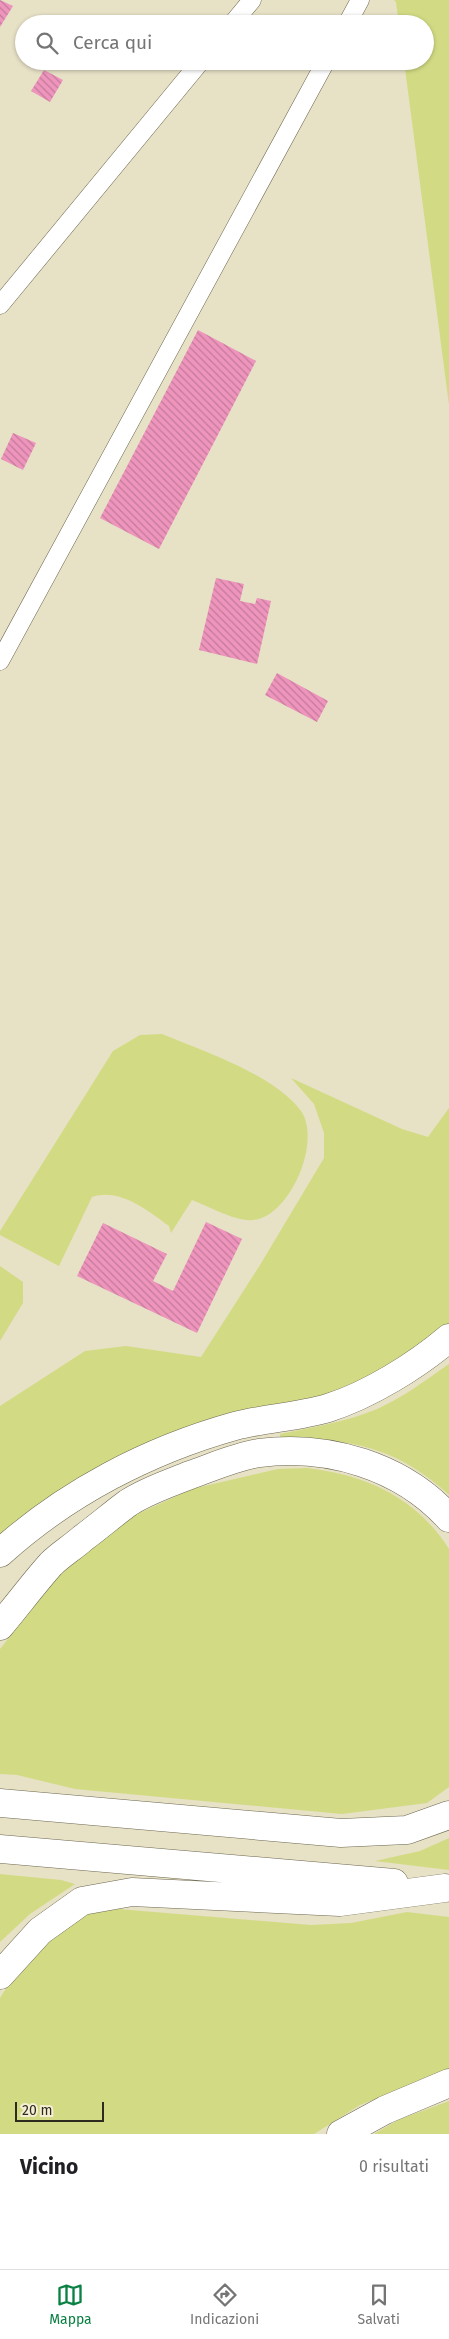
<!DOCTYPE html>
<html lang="it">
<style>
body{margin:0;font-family:"Fira Sans",sans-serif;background:#f2f2f2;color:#202124}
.scale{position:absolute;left:15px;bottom:12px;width:89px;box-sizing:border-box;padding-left:5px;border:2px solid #2d2a20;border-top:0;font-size:14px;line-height:18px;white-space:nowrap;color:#2d2a20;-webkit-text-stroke:4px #f4efd3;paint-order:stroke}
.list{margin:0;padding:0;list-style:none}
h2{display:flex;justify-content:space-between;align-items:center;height:65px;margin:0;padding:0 20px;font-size:21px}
h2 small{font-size:16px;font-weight:400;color:#757577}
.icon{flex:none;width:28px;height:28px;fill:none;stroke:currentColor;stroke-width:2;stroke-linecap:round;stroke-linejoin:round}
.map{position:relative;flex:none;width:449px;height:2134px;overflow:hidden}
.search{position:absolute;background:#fff;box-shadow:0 1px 4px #0004;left:15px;right:15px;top:15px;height:55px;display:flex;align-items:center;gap:12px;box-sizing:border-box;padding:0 18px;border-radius:28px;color:#757577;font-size:19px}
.sheet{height:135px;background:#fff}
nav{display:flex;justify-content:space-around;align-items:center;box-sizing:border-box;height:70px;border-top:1px solid #e0e0e0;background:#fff;font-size:14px;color:#757577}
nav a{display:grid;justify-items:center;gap:2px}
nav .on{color:#0b8043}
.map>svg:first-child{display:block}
.green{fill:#d2db83}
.building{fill:url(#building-back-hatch)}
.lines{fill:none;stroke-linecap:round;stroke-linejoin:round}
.service-casing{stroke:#6d6850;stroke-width:19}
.primary-casing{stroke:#6d6850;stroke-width:29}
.service{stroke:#fff;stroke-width:18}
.primary{stroke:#fff;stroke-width:28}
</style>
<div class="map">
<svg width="449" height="2134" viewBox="0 0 449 2134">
<defs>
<pattern id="building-back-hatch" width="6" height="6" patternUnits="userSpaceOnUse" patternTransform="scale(1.25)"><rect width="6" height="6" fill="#ef95bd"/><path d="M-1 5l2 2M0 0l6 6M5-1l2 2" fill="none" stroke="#c27a99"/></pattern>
</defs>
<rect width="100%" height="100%" fill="#e7e1c6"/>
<!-- green -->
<path class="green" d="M394 0H449V405L404 61H425V24H399L396 2Z
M162 1034C203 1051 275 1075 301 1111 322 1141 290 1217 253 1220 236 1222 208 1206 192 1200L171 1233 169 1226C149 1211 119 1187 92 1197L59 1266 0 1235V1231L113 1051 140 1035Z
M291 1078 402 1129 428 1137 449 1108V1323L400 1358 363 1379 324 1396 166 1436 89 1472 0 1536V1406L85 1351 126 1346 201 1357 260 1265 324 1158V1133L314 1104Z
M0 1266 23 1282V1303L0 1341Z
M449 1364V1495C397 1447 348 1437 280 1440V1434C313 1427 346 1422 377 1409 402 1398 426 1380 449 1364Z
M307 1468C366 1475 416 1497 449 1549V1787L427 1803 342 1814 75 1789 17 1775 0 1774V1649L59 1575 133 1516 192 1489 278 1469Z
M449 1838V1870L375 1861 420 1851Z
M0 1874 61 1880 75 1884 30 1914 0 1942Z
M118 1909 311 1925 351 1923 407 1912 449 1917V2070L360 2105 314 2134H0V1998C20 1966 52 1930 87 1915 97 1912 109 1911 118 1909Z
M449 2101V2134H374L398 2120Z"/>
<!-- building -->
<path class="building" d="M0 0 13 6 0 27Z
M44 70 63 80 50 102 31 91Z
M198 330 256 361 159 549 100 518Z
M13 433 36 443 23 470 1 459Z
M216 578 244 584 240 601 255 604 257 598 271 601 257 664 199 650Z
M277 673 328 701 317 722 265 695Z
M206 1222 242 1239 197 1333 77 1276 103 1223 167 1254 153 1281 173 1291Z"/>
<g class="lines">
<!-- service casing -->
<g class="service-casing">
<path id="service" d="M232 24 252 0
M347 24 360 0
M0 305 201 61
M0 661 326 61"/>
</g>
<!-- primary casing -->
<g class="primary-casing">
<path id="primary" d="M0 1553C66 1493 149 1450 235 1426 265 1418 298 1417 328 1408 369 1395 416 1366 449 1338
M0 1626C17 1606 33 1584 51 1564 60 1555 73 1547 83 1538 98 1527 113 1514 128 1503 146 1491 170 1483 190 1475 213 1467 235 1457 259 1453 328 1444 402 1466 449 1518
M0 1803 341 1833 407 1830 449 1815
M0 1849 394 1883
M0 1975 40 1931 82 1901 132 1892 340 1902 445 1888
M341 2134 385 2110 449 2083"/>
</g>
<!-- service -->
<use href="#service" class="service"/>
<!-- primary -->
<use href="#primary" class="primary"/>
</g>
</svg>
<div class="scale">20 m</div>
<div class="search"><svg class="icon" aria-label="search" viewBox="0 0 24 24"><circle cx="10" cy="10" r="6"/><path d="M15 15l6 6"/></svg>Cerca qui</div>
</div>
<section class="sheet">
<h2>Vicino<small>0 risultati</small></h2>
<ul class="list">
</ul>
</section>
<nav>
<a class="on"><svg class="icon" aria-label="map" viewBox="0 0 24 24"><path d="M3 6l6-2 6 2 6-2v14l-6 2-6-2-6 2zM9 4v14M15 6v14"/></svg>Mappa</a>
<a><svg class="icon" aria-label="directions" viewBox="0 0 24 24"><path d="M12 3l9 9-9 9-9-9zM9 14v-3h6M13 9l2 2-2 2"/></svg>Indicazioni</a>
<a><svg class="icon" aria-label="saved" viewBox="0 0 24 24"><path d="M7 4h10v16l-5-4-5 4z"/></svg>Salvati</a>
</nav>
